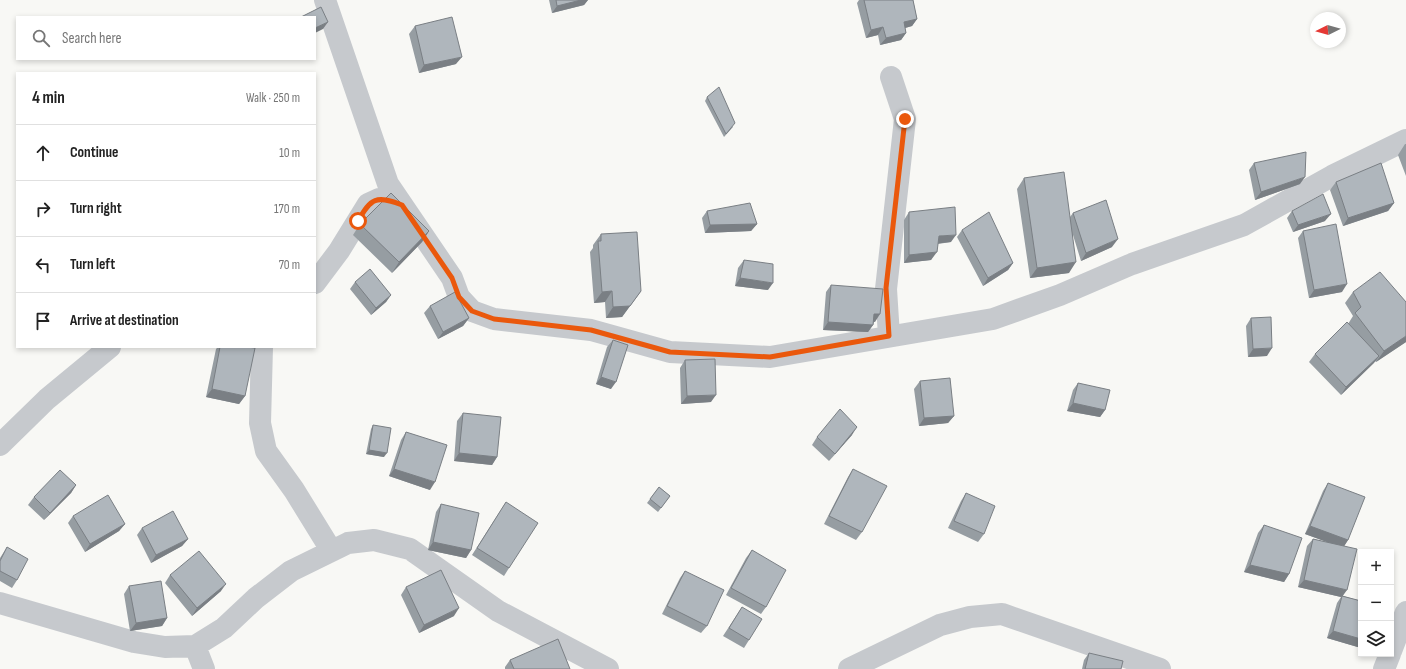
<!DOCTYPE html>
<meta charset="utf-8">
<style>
body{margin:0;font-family:"Sofia Sans Condensed",sans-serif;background:#f6f6f6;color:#222}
.controls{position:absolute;right:12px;bottom:12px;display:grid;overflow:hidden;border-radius:0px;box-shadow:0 2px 6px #0003}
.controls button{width:36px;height:36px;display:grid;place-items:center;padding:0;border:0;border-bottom:1px solid #e0e0e0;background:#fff;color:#222;font:20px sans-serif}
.compass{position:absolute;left:1310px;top:12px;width:36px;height:36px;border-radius:50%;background:#fff;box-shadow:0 2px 6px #0003;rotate:265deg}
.stop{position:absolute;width:12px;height:12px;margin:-9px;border:3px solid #ea580c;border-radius:50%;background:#fff}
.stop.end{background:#ea580c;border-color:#fff;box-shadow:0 1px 4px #0008}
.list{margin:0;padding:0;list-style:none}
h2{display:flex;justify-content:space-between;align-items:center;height:52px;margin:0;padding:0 16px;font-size:17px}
h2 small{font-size:13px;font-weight:400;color:#767676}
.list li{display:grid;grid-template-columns:26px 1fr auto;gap:12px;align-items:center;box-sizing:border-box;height:56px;padding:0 16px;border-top:1px solid #e0e0e0}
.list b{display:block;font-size:15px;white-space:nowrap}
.list em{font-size:13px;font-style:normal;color:#767676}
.icon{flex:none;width:22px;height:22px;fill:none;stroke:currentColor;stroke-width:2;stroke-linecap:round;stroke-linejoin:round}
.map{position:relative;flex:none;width:1406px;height:669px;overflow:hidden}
.search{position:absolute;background:#fff;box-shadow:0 2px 6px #0003;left:16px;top:16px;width:300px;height:44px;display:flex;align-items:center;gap:10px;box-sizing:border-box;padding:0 14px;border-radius:0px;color:#767676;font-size:15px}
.panel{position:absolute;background:#fff;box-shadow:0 2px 6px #0003;left:16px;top:72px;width:300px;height:276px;border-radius:0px}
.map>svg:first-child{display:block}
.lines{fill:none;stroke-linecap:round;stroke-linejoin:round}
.minor{stroke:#c6c9cd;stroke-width:22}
.wall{fill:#969da2}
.shaded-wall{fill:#7a7f84}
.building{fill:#afb6bc;stroke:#7a7f84}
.route{stroke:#ea580c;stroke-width:5}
</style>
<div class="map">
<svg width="1406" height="669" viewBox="0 0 1406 669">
<rect width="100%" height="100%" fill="#f8f8f5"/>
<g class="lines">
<!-- minor -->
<path class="minor" d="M325 0 388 184 452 278 459 297 472 311 494 319 591 330 670 352 770 357 993 319 1060 295 1132 264 1244 225 1332 176 1406 140
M315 283 339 251 368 204 379 199 389 200 402 205
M889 336 886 289 905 119 891 77
M262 347 260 423 266 451 294 490 331 550
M0 445 47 399 110 347
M0 603 134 642 165 647 195 646
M1391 651 1406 612
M204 669 195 646 224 628 256 598 291 571 348 543 374 540 410 549 498 611 608 669
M849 669 940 625 970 617 1002 614 1160 669
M1384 669 1390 654"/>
</g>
<!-- wall -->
<path class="wall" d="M549 0H588L584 5 552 13Z
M859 0H913L917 19 912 26 905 28 906 33 901 40 880 45 878 35 866 38 857 3Z
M415 26 456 64 419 73 409 34Z
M707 97 733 127 724 137 705 101Z
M1405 144H1406V176L1398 155Z
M1254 163 1300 184 1255 200 1249 170Z
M1024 178 1070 217 1073 213 1112 247 1081 261 1073 235 1069 273 1030 278 1017 189Z
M1336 182 1394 203 1388 211 1343 226 1330 190Z
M707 211 757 224 751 231 705 233 702 218Z
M1292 211 1325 221 1293 232 1287 218Z
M909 212 951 242 938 244 931 260 904 263V220Z
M360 224 429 231 422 242 392 273 353 235Z
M962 230 1013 263 1008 270 983 286 957 237Z
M1303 231 1342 292 1309 298 1298 238Z
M601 234 641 291 622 317 606 318 605 302 594 303 590 252 593 248V245Z
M744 260 768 290 735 286 738 268Z
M355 282 391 295 386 302 371 315 350 289Z
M831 285 875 322H874L873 325 868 332 823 330 826 292Z
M1353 292 1406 342 1376 362 1375 361 1341 395 1309 362 1315 354 1348 324 1353 316 1345 303Z
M430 306 469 318 463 326 438 339 424 313Z
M1251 318 1267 356 1248 357 1246 326Z
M613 340 611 389 596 384 607 347Z
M218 347H247L245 396 239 404 206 397 216 349Z
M685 360 711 402 681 404 680 368Z
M920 381 954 416 948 423 919 426 914 389Z
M1078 383 1105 410 1100 417 1067 411 1073 390Z
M463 413 497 457 492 465 454 461 457 421Z
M373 425 384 457 366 454 371 429Z
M406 432 430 490 389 476 401 440Z
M852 435 829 461 812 445 817 437Z
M853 469 862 532 856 540 824 524 848 477Z
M1328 483 1348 540 1344 546 1343 596 1361 601V648L1327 638 1337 603 1341 597 1298 587 1307 546 1313 539 1330 543 1305 534 1323 491Z
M76 485 71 493 44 520 28 505 34 497Z
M659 487 670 496 658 512 647 503Z
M966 493 984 534 978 542 948 528 961 501Z
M506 502 509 568 504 576 472 555Z
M441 504 471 550 466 558 428 550 436 512Z
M73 516 125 524 119 531 85 552 68 523Z
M1264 525 1289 574 1284 582 1244 572 1258 533Z
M142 528 188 539 182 546 151 563 137 535Z
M7 547 17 580 12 588 0 581V558Z
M752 550 766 607 761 614 726 595 746 558Z
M685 571 707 626 701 633 662 614 680 578Z
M170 575 221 591 192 616 165 583Z
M129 586 167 618 162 626 130 631 124 594Z
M406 587 454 616 419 633 401 595Z
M742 607 749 640 744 648 723 636Z
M1089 653 1121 669H1082L1084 660Z
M510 660 570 669H505V667Z"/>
<!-- shaded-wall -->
<path class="shaded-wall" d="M581 0H588L584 5 552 13 557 6Z
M917 19 912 26 898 30 904 22Z
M328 22 323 29 315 33V28Z
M883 27 878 35 866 38 871 30Z
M906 33 901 40 880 45 886 38Z
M462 57 456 64 419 73 424 65Z
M1305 177 1300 184 1255 200 1261 192Z
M1394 203 1388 211 1343 226 1348 218Z
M1331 214 1325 221 1293 232 1298 225Z
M757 224 751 231 705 233 710 225Z
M429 231 422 242 392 273 399 262Z
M956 235 951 242 933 244 939 236Z
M1118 239 1112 247 1081 261 1086 253Z
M937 252 931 260 904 263 909 255Z
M1076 262 1069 273 1030 278 1037 268Z
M1013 263 1008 270 983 286 988 278Z
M740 278 773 283 768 290 735 286Z
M1347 284 1342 292 1309 298 1314 290Z
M612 291 605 302 594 303 602 292Z
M641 291 622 317 606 318 613 307Z
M391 295 386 302 371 315 376 308Z
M874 314H880L875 322 869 321Z
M469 318 463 326 438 339 443 332Z
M828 322 873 325 868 332 823 330Z
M1406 336V342L1376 362 1384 351Z
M1272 348 1267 356 1248 357 1253 349Z
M1379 356 1374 363 1341 395 1346 387Z
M601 377 616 382 611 389 596 384Z
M212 389 245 396 239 404 206 397Z
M716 395 711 402 681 404 687 396Z
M1073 403 1105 410 1100 417 1067 411Z
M954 416 948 423 919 426 924 418Z
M857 427 852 435 829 461 835 454Z
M369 450 387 453 384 457 366 454Z
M459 453 497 457 492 465 454 461Z
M394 469 435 482 430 490 389 476Z
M76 485 71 493 44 520 50 513Z
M125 524 119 531 85 552 90 544Z
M1310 526 1348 540 1343 548 1305 534Z
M188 539 182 546 151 563 156 555Z
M433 542 471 550 466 558 428 550Z
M1250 565 1289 574 1284 582 1244 572Z
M1304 580 1347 590 1342 597V596L1341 597 1298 587Z
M226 584 221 591 192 616 197 608Z
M459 608 454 616 419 633 424 625Z
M167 618 162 626 130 631 136 623Z
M1333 631 1361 639V648L1327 638Z"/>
<!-- building -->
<path class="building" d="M556 0H581L557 6Z
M864 0H913L917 19 904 22 906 33 886 38 883 27 871 30Z
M321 7 328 22 315 28V17H301Z
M452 17 462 57 424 65 415 26Z
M719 87 735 123 726 134 707 97Z
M1306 152 1305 177 1261 192 1254 163Z
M1381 163 1394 203 1348 218 1336 182Z
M1064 172 1076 262 1037 268 1024 178Z
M391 193 429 231 399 262 360 224Z
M1323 194 1331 214 1298 225 1292 211Z
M1106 200 1118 239 1086 253 1073 213Z
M750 203 757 224 710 225 707 211Z
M955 207 956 235 939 236 937 252 909 255V212Z
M989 212 1013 263 988 278 962 230Z
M1336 224 1347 284 1314 290 1303 231Z
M637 232 641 291 630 306 613 307 612 291 602 292 598 241H601V234Z
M744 260 773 264V283L740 278Z
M370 269 391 295 376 308 355 282Z
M1380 272 1406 302V336L1384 351 1355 313 1361 307 1353 292Z
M831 285 883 289 880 314H874L873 325 828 322Z
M455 292 469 318 443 332 430 306Z
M1271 317 1272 348 1253 349 1251 318Z
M1347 322 1379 356 1346 387 1315 354Z
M613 340 628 345 616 382 601 377Z
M220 347H247L255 348 245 396 212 389Z
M715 359 716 395 687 396 685 360Z
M950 378 954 416 924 418 920 381Z
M1078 383 1110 390 1105 410 1073 403Z
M840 409 857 427 835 454 817 437Z
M463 413 501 417 497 457 459 453Z
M373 425 391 428 387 453 369 450Z
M406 432 447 445 435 482 394 469Z
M853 469 887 486 862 532 829 516Z
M60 470 76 485 50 513 34 497Z
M1328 483 1365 497 1348 540 1310 526Z
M659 487 670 496 661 508 650 499Z
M966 493 995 506 984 534 954 521Z
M108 495 125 524 90 544 73 516Z
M506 502 538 523 509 568 477 548Z
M441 504 479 513 471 550 433 542Z
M173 511 188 539 156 555 142 528Z
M1264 525 1302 538 1289 574 1250 565Z
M1313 539 1357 549 1347 590 1304 580Z
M7 547 28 559 17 580 0 571V561Z
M752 550 786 570 766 607 731 588Z
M199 551 226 584 197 608 170 575Z
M441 570 459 608 424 625 406 587Z
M685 571 724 590 707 626 667 606Z
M161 581 167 618 136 623 129 586Z
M1342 596 1361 601V639L1333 631Z
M742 607 762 619 749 640 729 628Z
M558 639 570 669H514L510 660Z
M1089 653 1123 661 1121 669H1085Z"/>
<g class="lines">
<!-- route -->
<path class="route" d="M358 221C371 198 376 195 402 205L452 278 459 297 472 311 494 319 591 330 670 352 770 357 889 336 886 288 905 119"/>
</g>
</svg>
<div class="controls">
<button>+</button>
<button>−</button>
<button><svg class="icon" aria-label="layers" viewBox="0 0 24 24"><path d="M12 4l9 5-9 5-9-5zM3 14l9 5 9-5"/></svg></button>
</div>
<svg class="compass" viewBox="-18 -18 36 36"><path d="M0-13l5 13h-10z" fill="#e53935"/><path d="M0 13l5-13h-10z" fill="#767676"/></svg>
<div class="stop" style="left:358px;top:221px"></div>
<div class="stop end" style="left:905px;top:119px"></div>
<div class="search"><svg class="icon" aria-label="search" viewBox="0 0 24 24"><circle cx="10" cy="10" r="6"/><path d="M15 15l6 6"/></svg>Search here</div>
<section class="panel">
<h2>4 min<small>Walk · 250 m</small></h2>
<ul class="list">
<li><svg class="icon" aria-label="ahead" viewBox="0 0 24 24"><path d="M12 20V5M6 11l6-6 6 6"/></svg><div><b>Continue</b></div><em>10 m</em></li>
<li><svg class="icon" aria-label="right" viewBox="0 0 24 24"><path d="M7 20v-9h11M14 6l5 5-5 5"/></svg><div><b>Turn right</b></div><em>170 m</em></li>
<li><svg class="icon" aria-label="left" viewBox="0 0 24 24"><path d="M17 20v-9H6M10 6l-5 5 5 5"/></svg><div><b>Turn left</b></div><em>70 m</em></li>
<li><svg class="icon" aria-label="arrive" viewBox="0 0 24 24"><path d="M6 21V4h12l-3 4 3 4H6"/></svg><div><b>Arrive at destination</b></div></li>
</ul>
</section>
</div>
